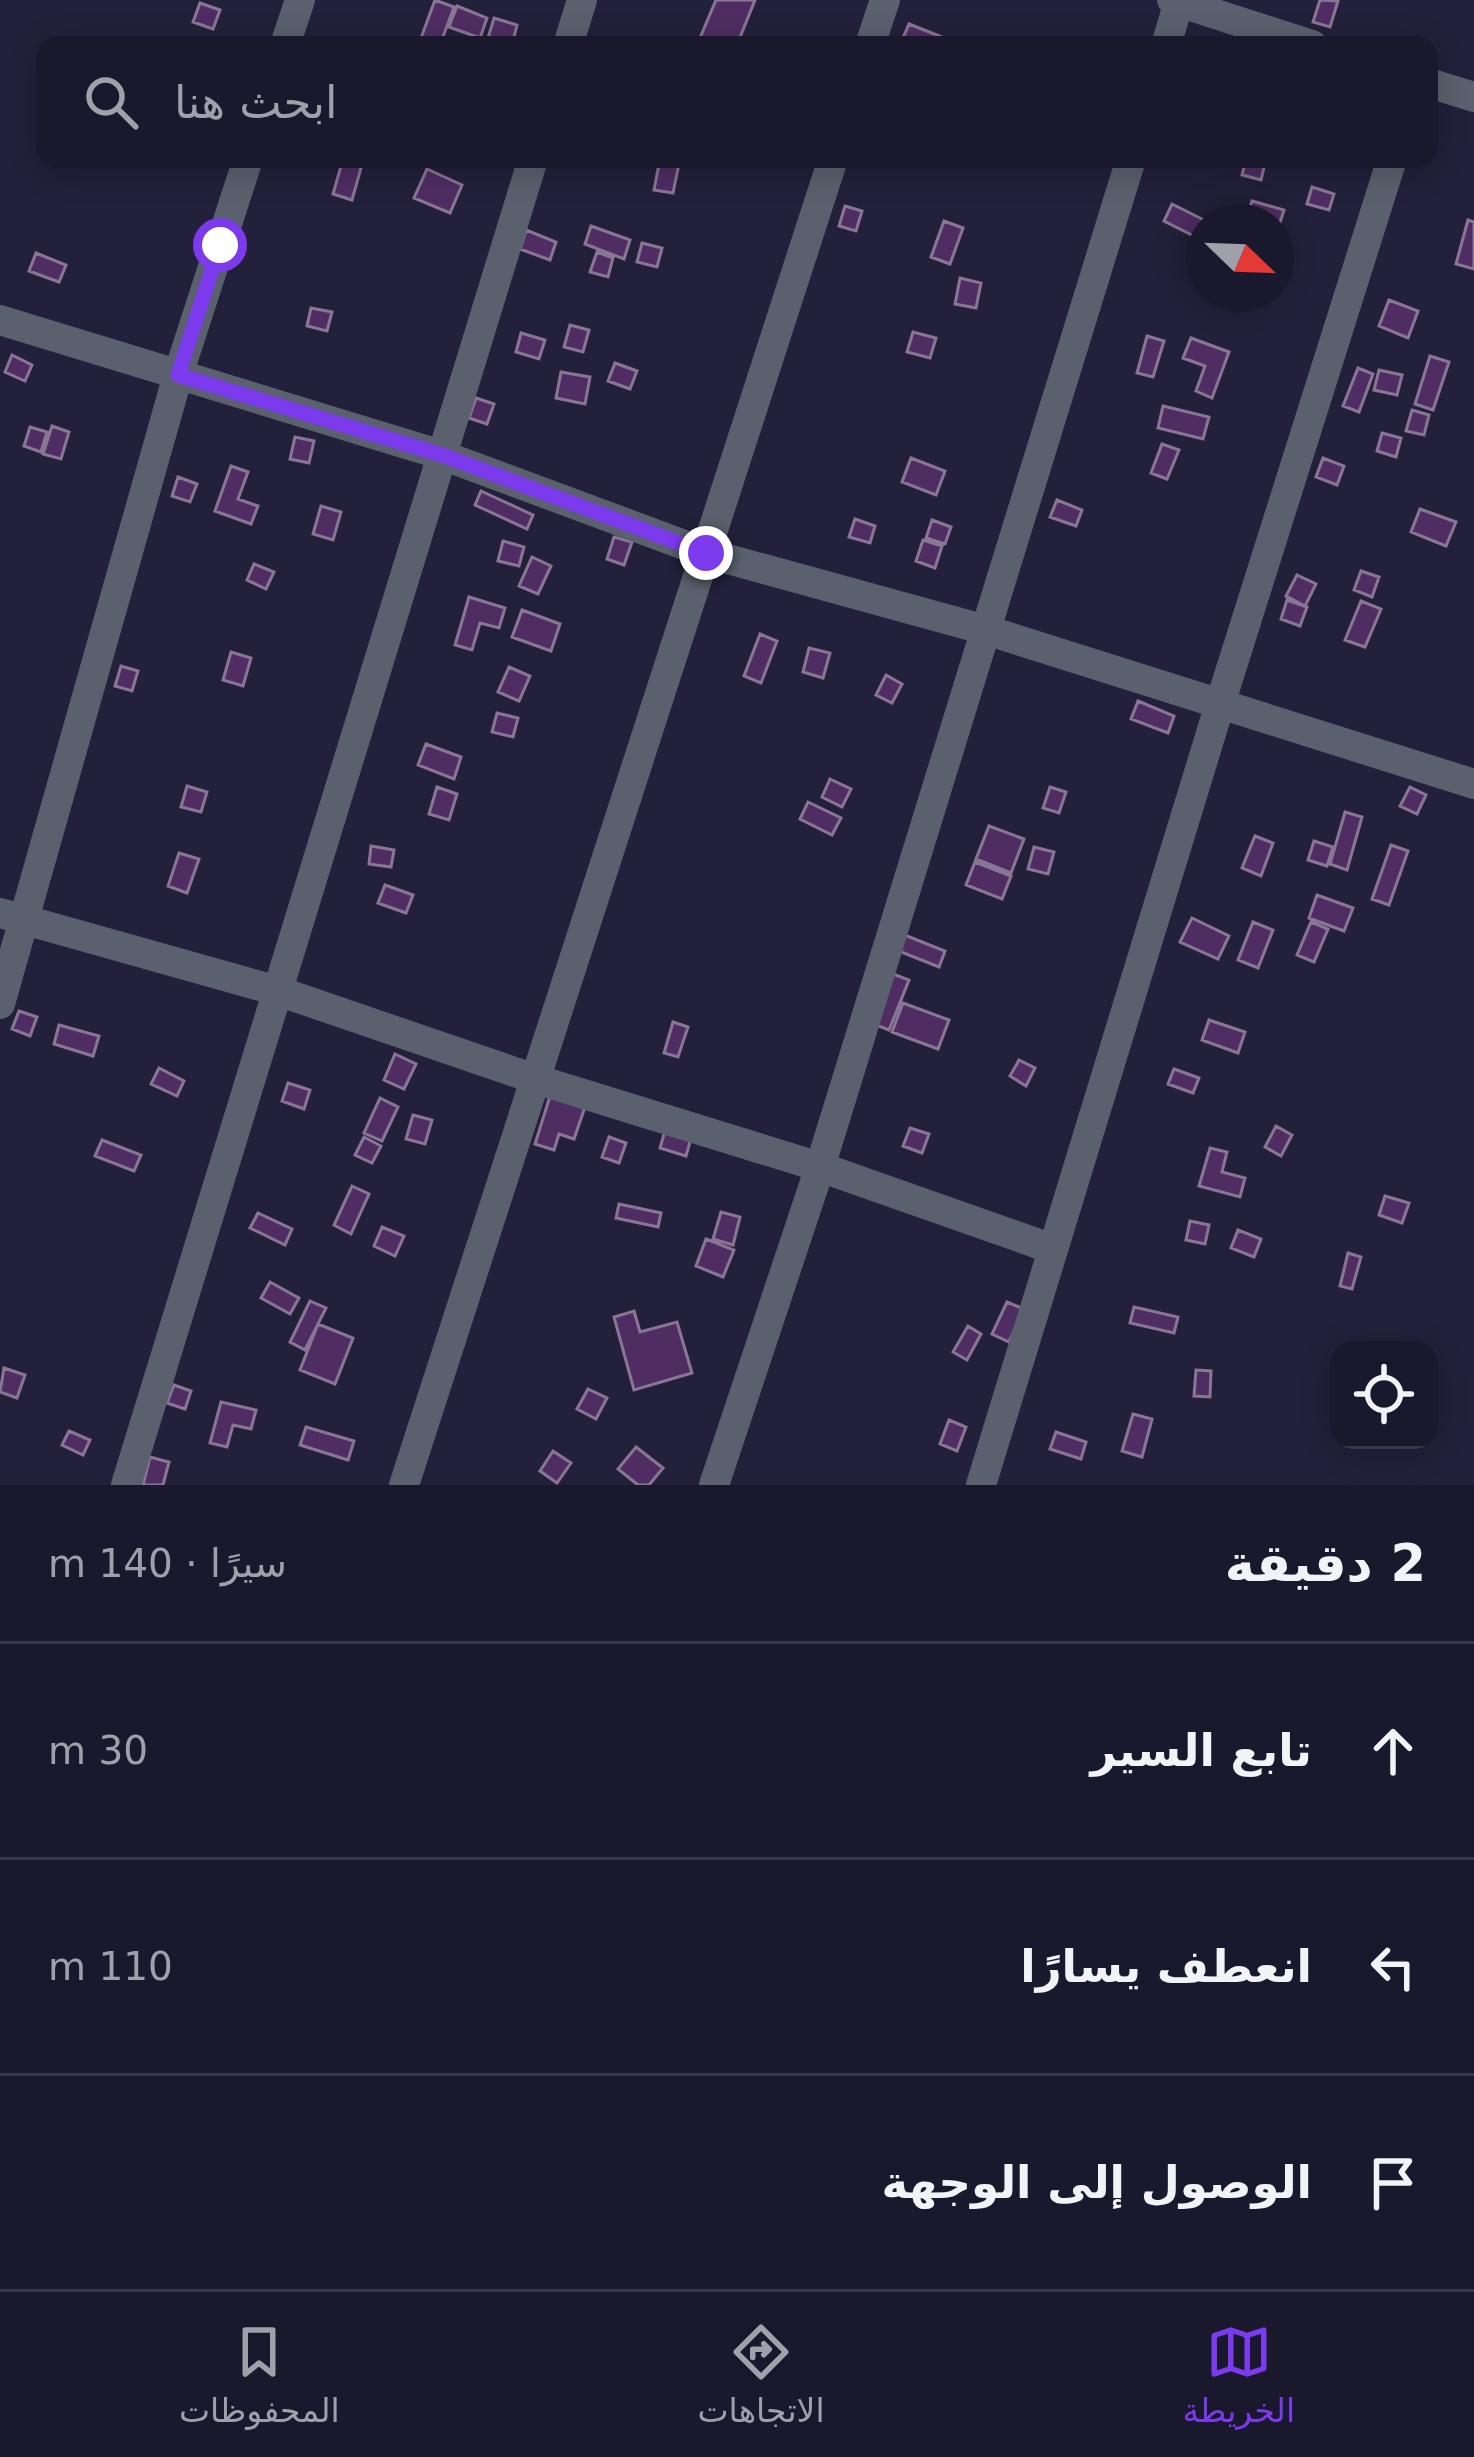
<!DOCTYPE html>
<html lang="ar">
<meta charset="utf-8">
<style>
body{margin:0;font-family:"DejaVu Sans","Noto Naskh Arabic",sans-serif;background:#232134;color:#f1f3f6;direction:rtl}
.controls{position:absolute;right:36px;bottom:36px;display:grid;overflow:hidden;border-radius:24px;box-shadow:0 6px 30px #0003}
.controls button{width:108px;height:108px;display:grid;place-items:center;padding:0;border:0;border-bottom:3px solid #383748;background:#1a182c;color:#f1f3f6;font:60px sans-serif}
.compass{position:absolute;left:1186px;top:204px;width:108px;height:108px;border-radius:50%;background:#1a182c;box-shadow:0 6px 30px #0003;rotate:113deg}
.stop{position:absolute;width:36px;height:36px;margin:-27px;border:9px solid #7c3aed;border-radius:50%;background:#fff}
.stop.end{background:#7c3aed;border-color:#fff;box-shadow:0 3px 12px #0008}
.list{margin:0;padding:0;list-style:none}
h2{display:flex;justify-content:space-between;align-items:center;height:156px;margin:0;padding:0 48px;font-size:51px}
h2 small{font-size:39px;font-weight:400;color:#9fa0a9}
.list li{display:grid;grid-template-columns:78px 1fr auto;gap:36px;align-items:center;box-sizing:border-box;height:216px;padding:0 48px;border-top:3px solid #383748}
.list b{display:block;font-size:45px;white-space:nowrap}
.list em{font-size:39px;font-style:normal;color:#9fa0a9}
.icon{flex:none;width:66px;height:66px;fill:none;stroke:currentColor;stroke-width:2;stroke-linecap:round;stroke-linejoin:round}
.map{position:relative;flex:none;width:1474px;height:1485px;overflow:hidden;direction:ltr}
.search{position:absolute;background:#1a182c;box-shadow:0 6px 30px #0003;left:36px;right:36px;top:36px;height:132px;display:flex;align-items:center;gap:30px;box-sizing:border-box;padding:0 42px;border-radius:24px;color:#9fa0a9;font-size:45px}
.sheet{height:804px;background:#1a182c}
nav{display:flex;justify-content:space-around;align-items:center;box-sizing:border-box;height:168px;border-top:3px solid #383748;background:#1a182c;font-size:33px;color:#9fa0a9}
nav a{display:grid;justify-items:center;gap:6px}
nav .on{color:#7c3aed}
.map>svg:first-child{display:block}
.building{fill:#4f2d63;stroke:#887694;stroke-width:3}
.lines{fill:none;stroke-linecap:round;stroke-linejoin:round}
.minor{stroke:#5a606d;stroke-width:30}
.route{stroke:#7c3aed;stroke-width:15}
</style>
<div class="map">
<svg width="1474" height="1485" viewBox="0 0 1474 1485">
<rect width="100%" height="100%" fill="#23203b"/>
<!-- building -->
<path class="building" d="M435 0 454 7 440 45 421 38Z
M716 0H755L737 45H697Z
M1320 0 1338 1 1330 27 1313 22Z
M200 3 220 10 213 29 193 22Z
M457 6 487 18 480 38 449 27Z
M494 18 517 25 512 45 488 38Z
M909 24 962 45H900Z
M343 159 363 161 352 200 333 194Z
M660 159H680L673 193 654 190Z
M1246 159H1266L1261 180 1242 175Z
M427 169 462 185 450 213 414 198Z
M1312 187 1334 194 1329 210 1307 204Z
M1252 201 1284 210 1277 232 1276 222H1245Z
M1172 204 1208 222H1204V241L1164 221Z
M845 206 862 211 856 231 839 226Z
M1468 220 1474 222V269L1456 264Z
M944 221 963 228 950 264 931 257Z
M591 226 630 240 624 259 585 244Z
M526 230 556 242 550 260 520 249Z
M642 243 662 248 657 267 637 262Z
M597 252 613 258 608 277 590 272Z
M36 253 66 265 59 282 29 271Z
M960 278 981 283 976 308 955 304Z
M1389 300 1418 311 1408 338 1379 326Z
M311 308 332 312 327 331 307 326Z
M570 325 589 330 583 352 564 347Z
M913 332 936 338 930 358 907 352Z
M521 333 545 340 539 359 516 352Z
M1147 336 1164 341 1153 377 1137 373Z
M1191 338 1229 352 1212 398 1196 391 1205 366 1183 358Z
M12 355 32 365 25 381 5 372Z
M1430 356 1449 362 1433 410 1415 404Z
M615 363 637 371 630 389 608 381Z
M1358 368 1373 374 1359 412 1343 406Z
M1379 370 1402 375 1397 395 1374 390Z
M561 372 590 377 585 404 556 398Z
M476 398 494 404 487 424 469 418Z
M1163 406 1209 417 1203 439 1158 428Z
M1412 410 1429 415 1424 435 1406 431Z
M52 426 69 432 61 459 43 454Z
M30 427 47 432 41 452 24 446Z
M1382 433 1401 438 1396 457 1377 451Z
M295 437 314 441 309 463 290 459Z
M1162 444 1179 450 1167 479 1151 473Z
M911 458 945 471 936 495 902 482Z
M1323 458 1344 466 1337 485 1316 477Z
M231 466 248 472 238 499 258 506 251 524 215 511Z
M178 477 197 484 190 502 172 496Z
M481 491 533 515 527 529 475 505Z
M1057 500 1082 510 1076 526 1050 517Z
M321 506 341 512 333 540 313 534Z
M1420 509 1456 522 1446 546 1411 532Z
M855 519 875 526 870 543 849 537Z
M932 520 951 527 945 544 926 538Z
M614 537 632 542 624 565 607 559Z
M923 540 942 546 935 568 916 561Z
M503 541 524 547 519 566 498 561Z
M532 557 551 566 538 594 519 586Z
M254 564 274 572 266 589 247 580Z
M1361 571 1379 577 1372 597 1354 590Z
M1297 575 1316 584 1305 606 1286 596Z
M469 597 505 608 499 628 480 623 472 650 455 645Z
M1287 600 1307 607 1300 626 1281 619Z
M1361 601 1381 609 1365 647 1345 640Z
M522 610 560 624 551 651 512 637Z
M760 634 777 641 761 683 744 676Z
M809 648 830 653 823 678 803 672Z
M231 652 251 658 243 686 223 680Z
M121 666 138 671 132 691 115 686Z
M509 667 530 676 519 701 498 692Z
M886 675 902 684 892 703 876 695Z
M1138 701 1174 716 1168 733 1131 719Z
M497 713 518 718 513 737 492 732Z
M426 744 461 757 454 779 418 765Z
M830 779 851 789 842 807 822 797Z
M187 786 207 792 201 812 181 807Z
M437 787 457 794 449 820 429 814Z
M1050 787 1066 792 1059 813 1043 808Z
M1410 787 1426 795 1417 814 1400 806Z
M808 802 841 818 832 835 800 819Z
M1345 812 1362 817 1347 870 1330 864Z
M989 826 1024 839 1011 873 976 859Z
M1255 836 1273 843 1261 876 1242 868Z
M1314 841 1333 847 1327 866 1308 860Z
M1391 845 1408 851 1389 905 1372 899Z
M371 846 394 850 391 867 369 864Z
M1034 847 1054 852 1048 874 1028 869Z
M179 853 199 859 187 893 168 886Z
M975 862 1011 876 1002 899 966 885Z
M385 885 413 895 406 913 378 903Z
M1317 895 1353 908 1344 931 1309 918Z
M1192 918 1229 936 1218 959 1180 942Z
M1253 922 1273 930 1258 968 1238 960Z
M1311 922 1328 929 1314 962 1297 955Z
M902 934 945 951 939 967 896 950Z
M893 974 909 980 889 1030 873 1024Z
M903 1003 949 1020 938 1049 892 1032Z
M19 1011 37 1017 30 1036 12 1029Z
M1209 1020 1245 1032 1238 1053 1202 1040Z
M673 1022 688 1027 678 1057 664 1053Z
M59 1025 99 1036 93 1056 54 1044Z
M395 1054 416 1064 404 1089 384 1080Z
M1019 1060 1035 1068 1026 1086 1010 1076Z
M159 1068 184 1081 177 1096 151 1084Z
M1174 1069 1199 1078 1193 1093 1168 1084Z
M288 1083 310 1090 304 1109 282 1101Z
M551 1093 586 1104 574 1139 559 1134 554 1150 535 1144Z
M380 1098 398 1107 382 1141 364 1133Z
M413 1115 432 1120 425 1144 406 1139Z
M1276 1126 1292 1135 1281 1156 1265 1147Z
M666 1127 692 1135 686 1156 660 1148Z
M910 1128 929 1134 922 1153 903 1146Z
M364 1137 381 1146 372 1163 355 1155Z
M609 1137 626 1143 619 1163 602 1157Z
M102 1140 141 1155 134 1171 95 1156Z
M1210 1148 1227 1152 1222 1172 1245 1178 1240 1197 1199 1186Z
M352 1186 369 1194 351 1234 334 1225Z
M1385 1196 1409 1203 1402 1223 1379 1215Z
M619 1204 661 1213 658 1227 616 1218Z
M721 1212 740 1217 733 1245 713 1239Z
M258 1213 292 1229 285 1245 250 1228Z
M1190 1221 1209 1225 1205 1244 1186 1240Z
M382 1227 404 1236 395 1256 374 1246Z
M1238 1230 1261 1239 1254 1257 1231 1248Z
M706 1239 734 1250 723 1277 696 1266Z
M1348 1253 1361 1257 1352 1289 1340 1286Z
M270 1282 299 1298 290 1314 261 1298Z
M310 1301 326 1308 305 1350 290 1342Z
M1007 1302 1024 1309 1009 1342 992 1334Z
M1134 1307 1178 1317 1174 1333 1130 1323Z
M634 1311 640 1332 677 1322 692 1373 634 1390 614 1317Z
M318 1324 353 1338 335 1384 300 1370Z
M968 1326 981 1334 967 1360 953 1352Z
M4 1368 25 1375 17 1398 0 1392Z
M1196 1370 1211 1371 1210 1397 1194 1396Z
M174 1385 191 1391 185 1409 167 1403Z
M588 1389 607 1398 596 1419 577 1409Z
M221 1402 256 1410 251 1429 233 1425 227 1447 210 1443Z
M1133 1414 1152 1419 1142 1457 1122 1451Z
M949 1420 966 1427 957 1451 940 1444Z
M306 1427 354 1441 348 1460 300 1445Z
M69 1431 90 1440 83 1455 62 1445Z
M1056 1432 1086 1442 1081 1459 1050 1449Z
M636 1447 663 1468 649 1485H638L618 1469Z
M553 1451 571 1463 557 1483 540 1471Z
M150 1457 169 1462 163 1485H143Z"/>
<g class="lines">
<!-- minor -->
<path class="minor" d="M1172 0 1312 45
M285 45 300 0
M568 45 582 0
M870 45 885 0
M1166 45 1179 2
M1429 83 1474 97
M0 320 442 455 706 553 986 630 1474 784
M0 913 278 991 535 1079 820 1167 1053 1249
M0 1004 178 375 248 159
M126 1485 533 159
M404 1485 833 159
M714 1485 820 1167 1131 159
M981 1485 1220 704 1392 159"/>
</g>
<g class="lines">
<!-- route -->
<path class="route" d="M220 245 178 375 442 455 706 553"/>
</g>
</svg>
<div class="controls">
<button><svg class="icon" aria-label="locate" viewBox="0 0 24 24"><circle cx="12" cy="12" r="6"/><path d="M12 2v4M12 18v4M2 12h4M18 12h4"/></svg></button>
</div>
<svg class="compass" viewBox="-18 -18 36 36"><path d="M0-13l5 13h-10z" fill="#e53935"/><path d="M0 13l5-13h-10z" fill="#9fa0a9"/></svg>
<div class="stop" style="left:220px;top:245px"></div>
<div class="stop end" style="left:706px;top:553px"></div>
<div class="search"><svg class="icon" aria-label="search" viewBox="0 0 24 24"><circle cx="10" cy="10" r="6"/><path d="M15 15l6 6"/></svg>ابحث هنا</div>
</div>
<section class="sheet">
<h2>2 دقيقة<small>سيرًا · 140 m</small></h2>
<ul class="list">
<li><svg class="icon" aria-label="ahead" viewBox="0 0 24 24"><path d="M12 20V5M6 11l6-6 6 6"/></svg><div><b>تابع السير</b></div><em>30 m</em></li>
<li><svg class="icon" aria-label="left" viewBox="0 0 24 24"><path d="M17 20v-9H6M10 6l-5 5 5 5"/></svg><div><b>انعطف يسارًا</b></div><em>110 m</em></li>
<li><svg class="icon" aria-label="arrive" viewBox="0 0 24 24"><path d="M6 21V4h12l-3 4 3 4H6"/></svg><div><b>الوصول إلى الوجهة</b></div></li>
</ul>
</section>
<nav>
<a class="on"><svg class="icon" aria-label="map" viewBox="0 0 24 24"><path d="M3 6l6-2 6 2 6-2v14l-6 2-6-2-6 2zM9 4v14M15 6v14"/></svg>الخريطة</a>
<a><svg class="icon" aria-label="directions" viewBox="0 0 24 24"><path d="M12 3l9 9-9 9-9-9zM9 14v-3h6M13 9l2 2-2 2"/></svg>الاتجاهات</a>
<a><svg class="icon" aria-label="saved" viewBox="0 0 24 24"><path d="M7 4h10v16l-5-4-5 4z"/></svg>المحفوظات</a>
</nav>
